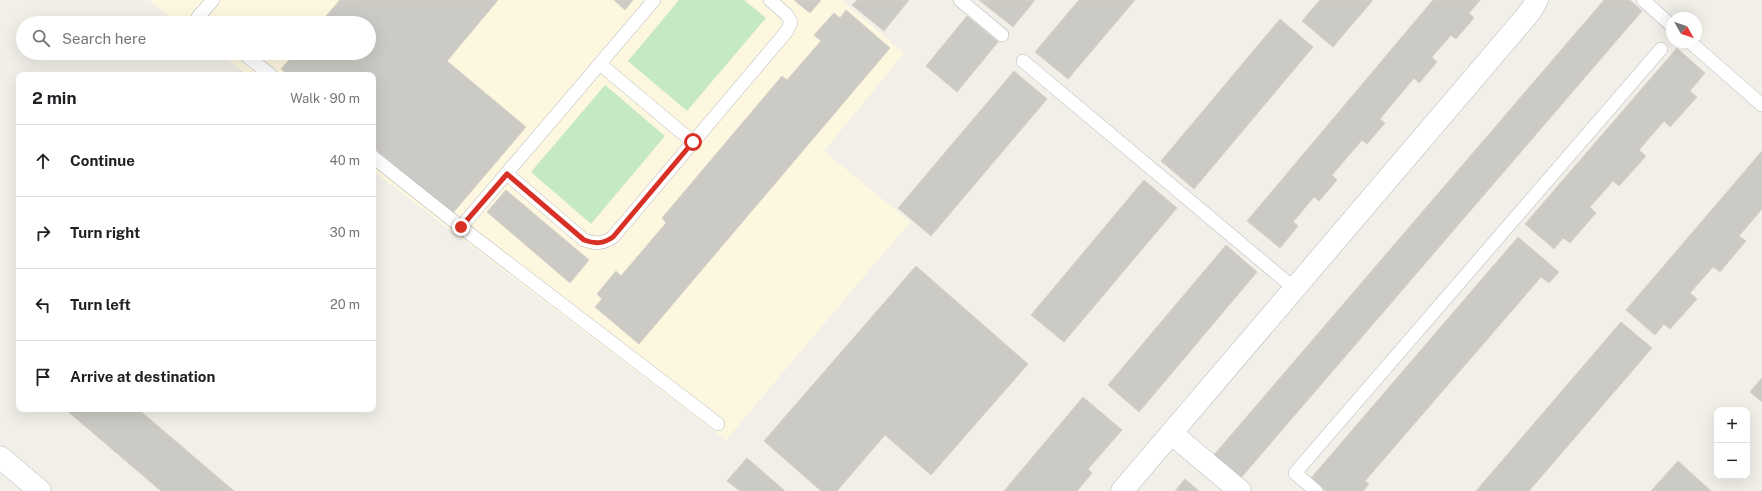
<!DOCTYPE html>
<meta charset="utf-8">
<style>
body{margin:0;font-family:"Public Sans",sans-serif;background:#f6f6f6;color:#202124}
.controls{position:absolute;right:12px;bottom:12px;display:grid;overflow:hidden;border-radius:8px;box-shadow:0 4px 16px #0002}
.controls button{width:36px;height:36px;display:grid;place-items:center;padding:0;border:0;border-bottom:1px solid #e0e0e0;background:#fff;color:#202124;font:20px sans-serif}
.compass{position:absolute;left:1666px;top:12px;width:36px;height:36px;border-radius:50%;background:#fff;box-shadow:0 4px 16px #0002;rotate:130deg}
.stop{position:absolute;width:12px;height:12px;margin:-9px;border:3px solid #d93025;border-radius:50%;background:#fff}
.stop.end{background:#d93025;border-color:#fff;box-shadow:0 1px 4px #0008}
.list{margin:0;padding:0;list-style:none}
h2{display:flex;justify-content:space-between;align-items:center;height:52px;margin:0;padding:0 16px;font-size:17px}
h2 small{font-size:13px;font-weight:400;color:#757577}
.list li{display:grid;grid-template-columns:26px 1fr auto;gap:12px;align-items:center;box-sizing:border-box;height:72px;padding:0 16px;border-top:1px solid #e0e0e0}
.list b{display:block;font-size:15px;white-space:nowrap}
.list em{font-size:13px;font-style:normal;color:#757577}
.icon{flex:none;width:22px;height:22px;fill:none;stroke:currentColor;stroke-width:2;stroke-linecap:round;stroke-linejoin:round}
.map{position:relative;flex:none;width:1762px;height:491px;overflow:hidden}
.search{position:absolute;background:#fff;box-shadow:0 4px 16px #0002;left:16px;top:16px;width:360px;height:44px;display:flex;align-items:center;gap:10px;box-sizing:border-box;padding:0 14px;border-radius:22px;color:#757577;font-size:15px}
.panel{position:absolute;background:#fff;box-shadow:0 4px 16px #0002;left:16px;top:72px;width:360px;height:340px;border-radius:8px}
.map>svg:first-child{display:block}
.commercial{fill:#fef7e0}
.green{fill:#c5e8c5}
.building{fill:#cccac5;stroke:#d6d1c6}
.lines{fill:none;stroke-linecap:round;stroke-linejoin:round}
.service-casing{stroke:#b5b8bc;stroke-width:14}
.minor-casing{stroke:#b5b8bc;stroke-width:23}
.tertiary-casing{stroke:#b5b8bc;stroke-width:23}
.service{stroke:#fff;stroke-width:13}
.minor{stroke:#fff;stroke-width:22}
.tertiary{stroke:#fff;stroke-width:22}
.route{stroke:#d93025;stroke-width:5}
</style>
<div class="map">
<svg width="1762" height="491" viewBox="0 0 1762 491">
<rect width="100%" height="100%" fill="#f1efe8"/>
<!-- commercial -->
<path class="commercial" d="M149 0H841L904 53 824 151 910 222 726 440 373 171V75H247L219 53H369V23H179Z"/>
<!-- green -->
<path class="green" d="M679 0H744L766 18 687 111 628 61Z
M605 85 665 136 591 224 531 172Z"/>
<!-- building -->
<path class="building" d="M340 0H498L447 61 526 127 452 214 373 147V75H288L281 69 295 53H369V23H320Z
M614 0H633L625 10Z
M794 0H821L810 13Z
M857 0H909L884 31 852 5Z
M979 0H1035L1013 27Z
M1079 0H1135L1068 79 1035 52Z
M1320 0H1373L1333 47 1302 21Z
M1433 0H1480L1469 13 1474 18 1456 39 1451 35 1432 57 1437 62 1419 83 1414 78 1380 119 1385 123 1367 144 1362 140 1332 175 1337 180 1319 201 1314 197 1293 222 1298 226 1280 248 1247 221Z
M1604 0H1630L1642 11 1240 479 1213 456Z
M846 10 890 48 639 344 595 307 602 299 597 294 616 271 621 276 666 223 662 218 782 76 787 80 821 41 814 35 834 13 840 18Z
M967 16 998 42 957 92 926 66Z
M1280 19 1313 47 1194 189 1161 161Z
M1677 48 1705 73 1690 91 1697 97 1670 127 1664 121 1639 150 1646 156 1619 186 1613 181 1590 207 1596 213 1570 243 1563 238 1554 249 1525 224Z
M1014 71 1047 99 931 236 898 208Z
M1762 151V209L1739 236 1746 241 1720 272 1713 267 1690 293 1697 299 1670 329 1664 324 1655 335 1626 310Z
M1144 180 1177 208 1064 342 1031 315Z
M506 190 589 260 570 283 487 212Z
M1518 237 1559 272 1549 283 1541 277 1365 481 1369 484 1363 491H1326L1311 478Z
M1226 245 1257 272 1139 412 1108 385Z
M916 266 1028 364 931 475 885 435 837 491H821L764 441Z
M1621 322 1652 348 1529 491H1476Z
M1762 378V402L1750 392Z
M1083 397 1122 430 1088 469 1092 473 1077 491H1004Z
M65 409H138L234 491H161Z
M747 458 785 491H740L727 481Z
M1678 461 1711 491H1651Z
M1185 479 1199 491H1175Z"/>
<g class="lines">
<!-- service casing -->
<g class="service-casing">
<path id="service" d="M960 0 1002 35
M1643 0 1672 26
M205 23 198 17 213 0
M1690 42 1762 105
M243 53 271 75
M1023 61 1294 288
M600 64 693 142
M373 157 461 227 718 424
M507 174 584 240C595 244 603 244 613 237L787 31 791 22 787 15 770 0
M461 227 654 0
M1316 491 1295 473 1661 49"/>
</g>
<!-- minor casing -->
<g class="minor-casing">
<path id="minor" d="M1171 433 1240 491
M1122 491 1530 12 1537 0"/>
</g>
<!-- tertiary casing -->
<g class="tertiary-casing">
<path id="tertiary" d="M0 457 40 491"/>
</g>
<!-- service -->
<use href="#service" class="service"/>
<!-- minor -->
<use href="#minor" class="minor"/>
<!-- tertiary -->
<use href="#tertiary" class="tertiary"/>
</g>
<g class="lines">
<!-- route -->
<path class="route" d="M461 227 507 174 584 240C595 244 603 244 613 237L693 142"/>
</g>
</svg>
<div class="controls">
<button>+</button>
<button>−</button>
</div>
<svg class="compass" viewBox="-18 -18 36 36"><path d="M0-13l5 13h-10z" fill="#e53935"/><path d="M0 13l5-13h-10z" fill="#757577"/></svg>
<div class="stop" style="left:693px;top:142px"></div>
<div class="stop end" style="left:461px;top:227px"></div>
<div class="search"><svg class="icon" aria-label="search" viewBox="0 0 24 24"><circle cx="10" cy="10" r="6"/><path d="M15 15l6 6"/></svg>Search here</div>
<section class="panel">
<h2>2 min<small>Walk · 90 m</small></h2>
<ul class="list">
<li><svg class="icon" aria-label="ahead" viewBox="0 0 24 24"><path d="M12 20V5M6 11l6-6 6 6"/></svg><div><b>Continue</b></div><em>40 m</em></li>
<li><svg class="icon" aria-label="right" viewBox="0 0 24 24"><path d="M7 20v-9h11M14 6l5 5-5 5"/></svg><div><b>Turn right</b></div><em>30 m</em></li>
<li><svg class="icon" aria-label="left" viewBox="0 0 24 24"><path d="M17 20v-9H6M10 6l-5 5 5 5"/></svg><div><b>Turn left</b></div><em>20 m</em></li>
<li><svg class="icon" aria-label="arrive" viewBox="0 0 24 24"><path d="M6 21V4h12l-3 4 3 4H6"/></svg><div><b>Arrive at destination</b></div></li>
</ul>
</section>
</div>
